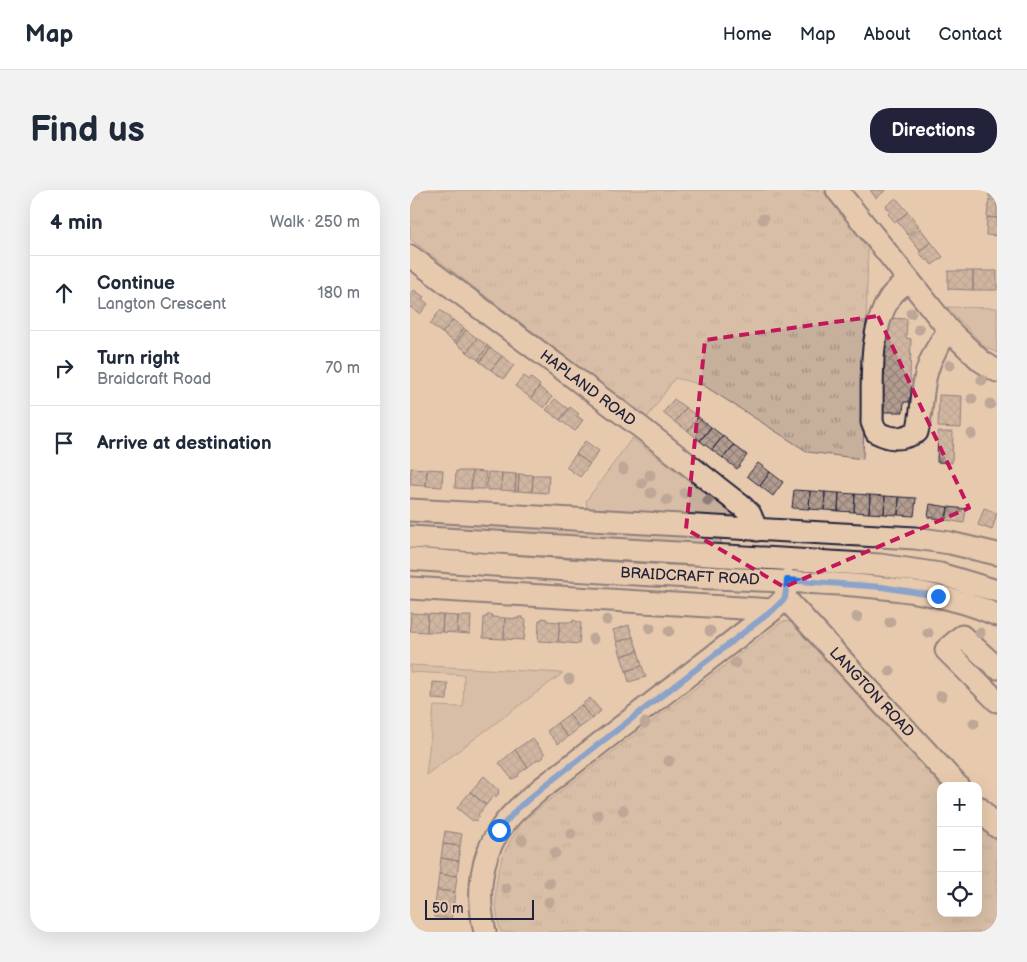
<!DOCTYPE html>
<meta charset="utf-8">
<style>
body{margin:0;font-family:"Balsamiq Sans",sans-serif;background:#f2f2f3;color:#1f2937}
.controls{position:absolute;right:15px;bottom:15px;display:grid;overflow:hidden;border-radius:10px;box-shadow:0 5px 20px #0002}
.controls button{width:45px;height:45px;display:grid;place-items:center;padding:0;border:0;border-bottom:1px solid #e0e1e3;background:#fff;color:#1f2937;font:25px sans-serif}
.scale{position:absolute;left:15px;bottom:12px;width:109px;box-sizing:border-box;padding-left:5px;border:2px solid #22223b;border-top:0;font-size:14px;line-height:18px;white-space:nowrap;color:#22223b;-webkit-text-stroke:4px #e7caae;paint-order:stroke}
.stop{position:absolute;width:15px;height:15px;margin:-11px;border:4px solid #1a73e8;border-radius:50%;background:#fff}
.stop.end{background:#1a73e8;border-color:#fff;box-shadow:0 1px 5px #0008}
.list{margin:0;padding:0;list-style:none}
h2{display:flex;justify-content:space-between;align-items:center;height:65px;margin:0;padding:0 20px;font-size:21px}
h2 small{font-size:16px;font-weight:400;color:#747a83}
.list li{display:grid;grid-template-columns:32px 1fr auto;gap:15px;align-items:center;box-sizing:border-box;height:75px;padding:0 20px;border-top:1px solid #e0e1e3}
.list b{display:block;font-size:19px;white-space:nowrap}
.list p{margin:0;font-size:16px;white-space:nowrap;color:#747a83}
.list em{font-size:16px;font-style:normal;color:#747a83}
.icon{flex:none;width:28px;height:28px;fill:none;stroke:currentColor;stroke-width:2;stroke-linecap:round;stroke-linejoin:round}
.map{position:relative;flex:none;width:587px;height:742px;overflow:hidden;border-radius:20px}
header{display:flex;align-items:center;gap:30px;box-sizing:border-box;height:70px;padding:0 25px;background:#fff;border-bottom:1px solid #e0e1e3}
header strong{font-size:24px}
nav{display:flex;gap:28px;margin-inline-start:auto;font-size:18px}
.intro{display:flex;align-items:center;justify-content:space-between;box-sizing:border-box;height:120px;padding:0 30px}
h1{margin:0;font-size:35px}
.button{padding:12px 22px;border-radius:20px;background:#22223b;color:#fff;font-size:18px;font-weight:700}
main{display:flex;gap:30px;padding:0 30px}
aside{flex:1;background:#fff;border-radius:20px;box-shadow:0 5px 20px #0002}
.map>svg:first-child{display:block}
.green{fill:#c6af9b;stroke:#74686b}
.park{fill:url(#park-tufts);stroke:#74686b}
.building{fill:url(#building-cross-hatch);stroke:#22223b}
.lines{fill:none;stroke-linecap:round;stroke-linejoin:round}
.minor-casing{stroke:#22223b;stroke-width:25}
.minor{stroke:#e7caae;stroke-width:21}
.tree{fill:#8d7d79}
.route{stroke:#1a73e8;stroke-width:6}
.marked{fill:none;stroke:#c2185b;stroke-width:4;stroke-dasharray:10 6;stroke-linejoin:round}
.labels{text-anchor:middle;stroke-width:5;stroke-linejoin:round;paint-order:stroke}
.street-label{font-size:15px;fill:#22223b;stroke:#e7caae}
</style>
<header>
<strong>Map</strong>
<nav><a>Home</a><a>Map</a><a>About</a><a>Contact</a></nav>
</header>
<div class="intro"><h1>Find us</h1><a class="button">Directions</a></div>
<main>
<aside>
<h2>4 min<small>Walk · 250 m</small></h2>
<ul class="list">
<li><svg class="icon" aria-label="ahead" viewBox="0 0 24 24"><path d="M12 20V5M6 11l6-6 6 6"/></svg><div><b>Continue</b><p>Langton Crescent</p></div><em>180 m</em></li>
<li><svg class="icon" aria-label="right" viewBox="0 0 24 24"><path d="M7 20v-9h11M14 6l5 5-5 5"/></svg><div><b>Turn right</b><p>Braidcraft Road</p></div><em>70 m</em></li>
<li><svg class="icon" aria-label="arrive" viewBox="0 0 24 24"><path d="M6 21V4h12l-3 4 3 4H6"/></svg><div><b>Arrive at destination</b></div></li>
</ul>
</aside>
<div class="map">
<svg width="587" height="742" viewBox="0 0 587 742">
<defs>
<pattern id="park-tufts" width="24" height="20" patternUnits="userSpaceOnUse" patternTransform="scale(1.25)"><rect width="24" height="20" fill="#c6af9b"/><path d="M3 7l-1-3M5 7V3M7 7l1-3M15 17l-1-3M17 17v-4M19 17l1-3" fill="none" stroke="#a08e80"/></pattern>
<pattern id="building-cross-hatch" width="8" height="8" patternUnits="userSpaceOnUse" patternTransform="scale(1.25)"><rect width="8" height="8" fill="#b49d90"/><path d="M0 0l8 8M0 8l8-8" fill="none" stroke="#928077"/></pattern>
</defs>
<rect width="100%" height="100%" fill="#e7caae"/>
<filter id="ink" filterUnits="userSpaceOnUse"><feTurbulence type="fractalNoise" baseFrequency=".02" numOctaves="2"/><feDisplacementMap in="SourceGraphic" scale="10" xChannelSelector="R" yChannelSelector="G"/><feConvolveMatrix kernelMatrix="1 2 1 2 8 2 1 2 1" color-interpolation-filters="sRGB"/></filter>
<g filter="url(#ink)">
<!-- green -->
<path class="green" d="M537 117 587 118V163L574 156Z
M222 248 324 325V327L177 318 176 311Z
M0 325 311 344V358L0 340Z
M0 475 153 483 16 585 24 516 53 517 54 485 0 482Z"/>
<!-- park -->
<path class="park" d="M0 0H412L458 58 453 269 398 262 293 195 265 188 237 228 0 49Z
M374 431 380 432 384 435 537 596H531V723H568V629L587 648V742H91C80 707 86 668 108 639 116 628 127 620 137 612L370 433Z"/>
<!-- building -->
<path class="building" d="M460 0H476L466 8Z
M579 0H587V7H579Z
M486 8 498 22 485 32 478 24 480 22 476 16Z
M579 9 587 10V28L577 27Z
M498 22 509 36 498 45 487 31Z
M577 27 587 28V46L576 45Z
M510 38 521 52 510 61 499 47Z
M521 52 533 67 522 75 517 69 516 71 509 62Z
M538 81H563V100L538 99Z
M563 81H587V100H563Z
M4 100 14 107 12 109 18 114 10 124 0 117V106Z
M30 120 43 130 32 143 20 134Z
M476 128 497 129 496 148 501 149 500 190H504V208H499V212H494L493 222H473L474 211H468Z
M43 130 54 138 44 152 32 143Z
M54 138 56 140 46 153 44 152Z
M56 140 67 148 57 162 46 153Z
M67 148 78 156 68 170 57 162Z
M78 156 80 158 70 172 68 170Z
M80 158 92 166 81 180 70 172Z
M92 166 104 175 94 189 81 180Z
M114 186 120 190 121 188 130 195 121 208 105 196Z
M129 197 142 207 134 218 121 208Z
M529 205 552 206 551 238 528 237Z
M145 209 158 219 150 230 136 220Z
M264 209 276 218 265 232 253 223Z
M160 217 169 224 167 226 173 230 165 241 150 230Z
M276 218 288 227 278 241 265 232Z
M288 227 301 237 290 251 278 241Z
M301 237 313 246 302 260 290 251Z
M528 242H543L542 273 527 272Z
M313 246 324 255 313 268 302 260Z
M175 251 189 261 180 274 166 264Z
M324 255 337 265 327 279 313 268Z
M166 264 180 274 170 287 156 277Z
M348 273 360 282 350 296 337 286Z
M1 278 17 279 16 296 0 295Z
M17 279 33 280 32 297 16 296Z
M46 281H62L61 299 45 298Z
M62 281 76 282 75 299H61Z
M78 282 92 283 91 300H77Z
M360 282 373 292 363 306 350 296Z
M92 283 106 284 105 301 91 300Z
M106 284H109L108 301H105Z
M109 284 123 285 122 302 108 301Z
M123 285H139L138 303 122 302Z
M384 300 400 301 399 319 382 318Z
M400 301 415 302 414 320 399 319Z
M415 302 429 303 428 321 414 320Z
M429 303 445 304 444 322 428 321Z
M445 304 460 305 459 323 444 322Z
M460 305 475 306 474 324 459 323Z
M475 306 489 307 488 325 474 324Z
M489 307 506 308 504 326 488 325Z
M520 314 538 317 536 330 518 327Z
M538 317 556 319 554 333 536 330Z
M574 318 587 323 582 340 568 335Z
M1 423 18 424 17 442 0 441Z
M18 424 33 425 32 442H17Z
M33 425 48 426 47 443 32 442Z
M77 425H82V427L95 428 94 449 73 448 74 427H77Z
M48 426H61L60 444 47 443Z
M108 427H113V429L116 430 114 450 94 449 95 428 108 429Z
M132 428 137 429V431L150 432 148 452 128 451 129 430H132Z
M163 430 171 433 169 454 148 452 150 432H163Z
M219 435 223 447 207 452 203 440Z
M223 447 228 461 211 466 207 452Z
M228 461 232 476 216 481 211 466Z
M232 476 236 487 219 492 216 481Z
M23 492 38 493 37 510 22 509Z
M180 508 191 521 182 529 171 515Z
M171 515 182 529 169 538 159 524Z
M159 524 169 538 158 547 147 533Z
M147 533 158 547 148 554 137 541Z
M122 548 135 564 132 566 134 567 130 570 128 569 118 577 105 560Z
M105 560 118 577 108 584 109 586 102 589 89 573Z
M74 586 89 600 88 602 89 603 86 607 84 606 76 615 60 602Z
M60 602 76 615 68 625 70 627 66 631 65 629 63 631 47 618Z
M35 641 52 644 50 656 33 654Z
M33 654 50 656 49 671 31 668Z
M31 668 49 671 47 686 29 684Z
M29 684 47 686 45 702 27 700Z
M27 700 45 702 43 718 25 715Z
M25 715 43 718 41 729 24 727Z"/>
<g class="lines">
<!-- minor casing -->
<g class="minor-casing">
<path id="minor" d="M427 0 539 140 571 171 587 181
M0 66 229 236 333 317 340 324 347 340
M498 91C491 96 483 102 479 109 458 143 463 193 462 232L466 242C482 250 491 250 507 242 513 222 511 200 517 181 521 166 530 152 539 140
M0 320 505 348 540 353 587 364
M0 347 470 375 530 384 587 401
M0 369C102 376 204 384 307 388 352 390 397 392 443 395 492 399 542 405 587 425
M0 398 363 420
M375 408 548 596
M587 478 552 446 536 460 587 511
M568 617 587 637
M75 742C67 708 69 670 89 641 100 623 118 610 133 597L363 420 375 408 377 390"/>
</g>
<!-- minor -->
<use href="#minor" class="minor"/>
</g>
<!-- trees -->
<g class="tree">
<circle cx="353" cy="29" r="5.5"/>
<circle cx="501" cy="123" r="5.5"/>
<circle cx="509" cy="139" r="5.5"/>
<circle cx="540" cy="175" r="5.5"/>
<circle cx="572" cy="190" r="5.5"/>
<circle cx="562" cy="209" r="5.5"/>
<circle cx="580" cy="214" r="5.5"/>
<circle cx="562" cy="244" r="5.5"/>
<circle cx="213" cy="279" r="5.5"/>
<circle cx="240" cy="285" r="5.5"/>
<circle cx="232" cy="293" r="5.5"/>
<circle cx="241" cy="303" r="5.5"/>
<circle cx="275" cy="303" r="5.5"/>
<circle cx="257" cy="310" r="5.5"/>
<circle cx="298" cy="311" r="5.5"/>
<circle cx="447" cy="427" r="5.5"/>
<circle cx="197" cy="430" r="5.5"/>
<circle cx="480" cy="432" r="5.5"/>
<circle cx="240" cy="438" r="5.5"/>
<circle cx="259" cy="441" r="5.5"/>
<circle cx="300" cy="441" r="5.5"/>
<circle cx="518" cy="443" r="5.5"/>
<circle cx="570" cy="443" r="5.5"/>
<circle cx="183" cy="449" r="5.5"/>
<circle cx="325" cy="473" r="5.5"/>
<circle cx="480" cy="481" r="5.5"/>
<circle cx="159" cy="489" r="5.5"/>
<circle cx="531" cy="506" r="5.5"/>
<circle cx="235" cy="533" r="5.5"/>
<circle cx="564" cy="533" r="5.5"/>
<circle cx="259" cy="571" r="5.5"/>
<circle cx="213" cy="620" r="5.5"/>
<circle cx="188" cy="625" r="5.5"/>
<circle cx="161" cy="644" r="5.5"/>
<circle cx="112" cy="650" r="5.5"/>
<circle cx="145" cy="663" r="5.5"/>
<circle cx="139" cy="693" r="5.5"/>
<circle cx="96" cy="698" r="5.5"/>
<circle cx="139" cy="712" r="5.5"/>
</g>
</g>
<g class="lines" filter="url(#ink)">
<!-- route -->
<path class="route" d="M89 640 107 619 133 597 363 420 375 408 377 390 472 397 528 406"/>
</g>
<!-- marked area -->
<path d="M0 0H587V742H0ZM468 126 559 318 374 397 276 339 295 150Z" fill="#e7caae" fill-opacity=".55" fill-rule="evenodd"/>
<path class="marked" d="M468 126 559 318 374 397 276 339 295 150Z"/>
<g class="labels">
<!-- street labels -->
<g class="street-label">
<text transform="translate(178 198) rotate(37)" y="5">HAPLAND ROAD</text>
<text transform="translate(280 386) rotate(3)" y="5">BRAIDCRAFT ROAD</text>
<text transform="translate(462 502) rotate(47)" y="5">LANGTON ROAD</text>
</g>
</g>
</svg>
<div class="controls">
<button>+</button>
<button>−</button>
<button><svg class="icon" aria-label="locate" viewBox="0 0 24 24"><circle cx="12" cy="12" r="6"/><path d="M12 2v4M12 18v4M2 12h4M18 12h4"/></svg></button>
</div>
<div class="scale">50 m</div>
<div class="stop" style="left:89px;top:640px"></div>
<div class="stop end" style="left:528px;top:406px"></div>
</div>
</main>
